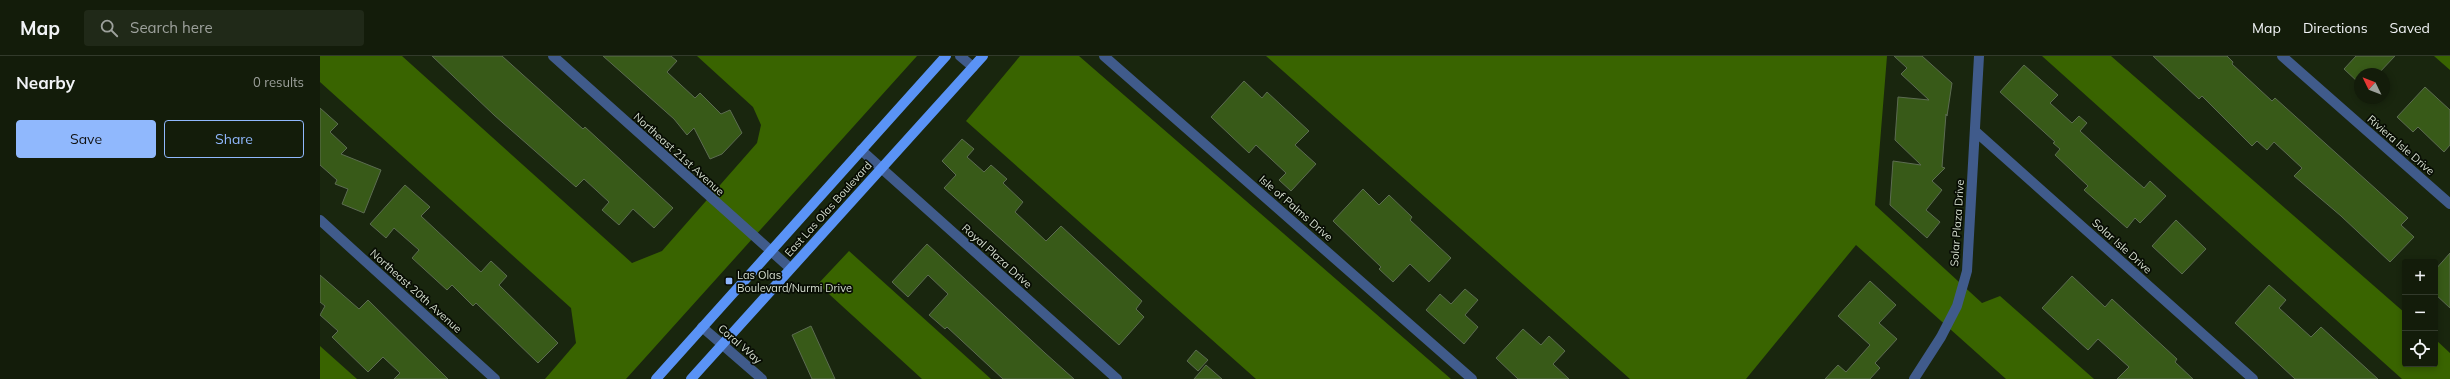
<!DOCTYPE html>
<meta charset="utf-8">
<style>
body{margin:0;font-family:Mulish,sans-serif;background:#202918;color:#f1f3f6}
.controls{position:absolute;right:12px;bottom:12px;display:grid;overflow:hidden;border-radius:4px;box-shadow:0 2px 6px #0003}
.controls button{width:36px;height:36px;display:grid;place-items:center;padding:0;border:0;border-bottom:1px solid #323a2b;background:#131c0a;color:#f1f3f6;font:20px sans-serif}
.compass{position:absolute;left:2034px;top:12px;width:36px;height:36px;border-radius:50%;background:#131c0a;box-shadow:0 2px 6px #0003;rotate:313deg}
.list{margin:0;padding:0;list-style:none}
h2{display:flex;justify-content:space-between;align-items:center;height:52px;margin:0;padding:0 16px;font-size:17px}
h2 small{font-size:13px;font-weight:400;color:#9da19c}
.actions{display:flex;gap:8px;padding:12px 16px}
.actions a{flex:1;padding:9px 0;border:1px solid #90b8fd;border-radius:4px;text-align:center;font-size:14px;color:#90b8fd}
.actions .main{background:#90b8fd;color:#111}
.icon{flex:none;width:22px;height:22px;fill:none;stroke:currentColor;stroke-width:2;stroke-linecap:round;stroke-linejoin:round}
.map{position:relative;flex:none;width:2130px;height:323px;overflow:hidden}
header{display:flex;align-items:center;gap:24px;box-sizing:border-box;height:56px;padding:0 20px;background:#131c0a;border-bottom:1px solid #323a2b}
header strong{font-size:19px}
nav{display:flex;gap:22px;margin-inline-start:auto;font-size:14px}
.search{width:280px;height:36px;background:#202918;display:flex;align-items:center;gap:10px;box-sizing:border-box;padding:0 14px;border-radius:4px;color:#9da19c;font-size:15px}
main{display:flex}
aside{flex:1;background:#131c0a}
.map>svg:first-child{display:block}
.water{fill:#396400}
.building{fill:#385a18;stroke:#5c6c51}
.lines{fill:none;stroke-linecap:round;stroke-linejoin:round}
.minor{stroke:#405b8b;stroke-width:10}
.primary{stroke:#5a93f6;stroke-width:10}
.poi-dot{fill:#90b8fd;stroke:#080d04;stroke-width:1.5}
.labels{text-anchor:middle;stroke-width:3.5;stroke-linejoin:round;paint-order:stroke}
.street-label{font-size:11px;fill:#d6dfd0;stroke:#080d04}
.poi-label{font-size:11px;fill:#d6dfd0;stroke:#080d04;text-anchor:start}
</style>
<header>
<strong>Map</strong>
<div class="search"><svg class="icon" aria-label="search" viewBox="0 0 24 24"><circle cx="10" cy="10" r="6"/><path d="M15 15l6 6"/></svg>Search here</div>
<nav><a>Map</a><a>Directions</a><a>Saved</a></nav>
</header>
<main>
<aside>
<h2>Nearby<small>0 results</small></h2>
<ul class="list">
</ul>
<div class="actions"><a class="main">Save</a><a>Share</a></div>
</aside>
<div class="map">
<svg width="2130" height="323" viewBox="0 0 2130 323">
<rect width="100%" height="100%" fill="#19260e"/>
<!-- water -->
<path class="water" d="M0 0H82L312 207 342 195 437 87 441 69 433 51 377 0H597L306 323H225L256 287 251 252 0 26Z
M700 0H759L1131 323H936L646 65Z
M946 0H1567L1555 149 1662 247 1680 240 1774 323H1686L1536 189 1426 323H1310Z
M1722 0H1791L2085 257V308H2115V283L2130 297V323H2082Z
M2114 0H2130V14Z
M529 195 671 323H602L498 228Z
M0 290 37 323H0Z"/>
<!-- building -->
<path class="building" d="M112 0H182L263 73 265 71 353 152 334 172 313 153 299 169 282 154 289 146 264 123 256 131 174 59Z
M283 0H351L357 5 347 16 375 42 380 37 401 58 410 54 422 77 402 98 390 103 374 72 367 79 354 63Z
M1574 0H1602L1632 27 1627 60 1626 58 1622 111 1625 112 1612 125 1622 134 1606 154 1620 166 1607 182 1570 149 1573 105 1601 109 1575 84 1578 41 1609 44 1581 18 1587 12Z
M1833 0H1907L1913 6 1912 8 1952 45 1955 42 2088 162 2081 169 2094 181 2070 206 2021 160 1974 120 1982 112 1954 86 1947 94 1937 85 1932 90 1882 40 1879 43Z
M2036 0H2075L2058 18H2040V28L2024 13Z
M1704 9 1738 39 1730 47 1752 67 1759 60 1767 67 1760 75 1792 104 1824 132 1830 125 1846 140 1820 167 1815 162 1807 172 1764 134 1768 130 1735 99 1740 93 1733 87 1735 86 1680 36Z
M924 25 942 42 947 36 989 75 975 89 996 108 971 135 959 124 966 117 936 89 929 97 891 61Z
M2105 31 2130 54V89L2124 96 2098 71 2093 76 2077 61Z
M0 52 18 68 10 76 27 92 21 98 61 114 44 157 22 148 28 133 15 128 17 124 0 109Z
M642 83 654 93 647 101 664 116 671 109 687 123 683 127 703 146 695 156 726 185 741 170 822 245 816 253 824 261 799 289 624 132 636 119 622 105Z
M85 129 110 151 101 160 161 216 171 205 187 220 179 229 238 287 218 307 156 247 153 250 132 229 127 234 92 202 99 194 74 172 66 182 50 168Z
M1043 133 1059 149 1069 139 1092 161 1090 164 1131 202 1109 226 1090 208 1073 226 1059 213 1061 211 1013 165Z
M1856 164 1886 193 1862 218 1832 190Z
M607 188 725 297 754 323H683L627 271 625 273 609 259 628 238 608 219 588 241 572 226Z
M2130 197V252L2115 238V214Z
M0 219 39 253 48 244 128 323H74L80 317 63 301 48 316 12 281 18 275 0 259 5 250 0 246Z
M1752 220 1785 251 1792 243 1857 303 1855 306 1873 323H1797L1809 311 1778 283 1768 294 1722 252Z
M1550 225 1576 249 1559 267 1577 283 1555 307 1560 312 1550 323H1505L1518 309 1526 316 1550 289 1518 260Z
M1949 229 1966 244 1959 252 1991 281 2001 271 2058 323H1975L1915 267Z
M1145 233 1158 244 1145 259 1158 271 1144 288 1106 254 1120 238 1131 248Z
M491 270 515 323H492L472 279Z
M1203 273 1221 289 1229 280 1245 295 1233 308 1249 323H1198L1176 302Z
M876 294 888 304 878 315 867 305Z
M886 309 902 323H874Z"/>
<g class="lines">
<!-- minor -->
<path class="minor" d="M233 0 470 212
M640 0 653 11
M784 0 1152 323
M1962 0 2130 148
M1655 75 1933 323
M541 94 797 323
M0 164 175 323
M382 271 442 323
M1594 323 1621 281 1637 250 1647 215 1659 0"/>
<!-- primary -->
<path class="primary" d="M336 323 626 0
M371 323 663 0"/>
</g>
<!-- markers -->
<rect class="poi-dot" x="405" y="221" width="8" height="8" rx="2"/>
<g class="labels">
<!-- street labels -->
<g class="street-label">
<text transform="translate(2081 89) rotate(41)" y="4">Riviera Isle Drive</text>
<text transform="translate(359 98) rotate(42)" y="4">Northeast 21st Avenue</text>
<text transform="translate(976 152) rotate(41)" y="4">Isle of Palms Drive</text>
<text transform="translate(508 153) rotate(-48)" y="4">East Las Olas Boulevard</text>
<text transform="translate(1637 167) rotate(-86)" y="4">Solar Plaza Drive</text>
<text transform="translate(1802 190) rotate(42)" y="4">Solar Isle Drive</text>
<text transform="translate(677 200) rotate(42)" y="4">Royal Plaza Drive</text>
<text transform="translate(96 235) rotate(42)" y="4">Northeast 20th Avenue</text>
<text transform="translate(420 288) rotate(41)" y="4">Coral Way</text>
</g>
<!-- poi labels -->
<g class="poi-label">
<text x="417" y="223">Las Olas<tspan x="417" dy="13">Boulevard/Nurmi Drive</tspan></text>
</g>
</g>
</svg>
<div class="controls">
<button>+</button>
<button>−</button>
<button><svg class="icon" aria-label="locate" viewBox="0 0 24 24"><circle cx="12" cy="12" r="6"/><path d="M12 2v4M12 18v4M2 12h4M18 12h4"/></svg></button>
</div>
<svg class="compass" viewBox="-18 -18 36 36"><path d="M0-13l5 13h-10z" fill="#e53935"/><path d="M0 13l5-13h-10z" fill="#9da19c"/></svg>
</div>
</main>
